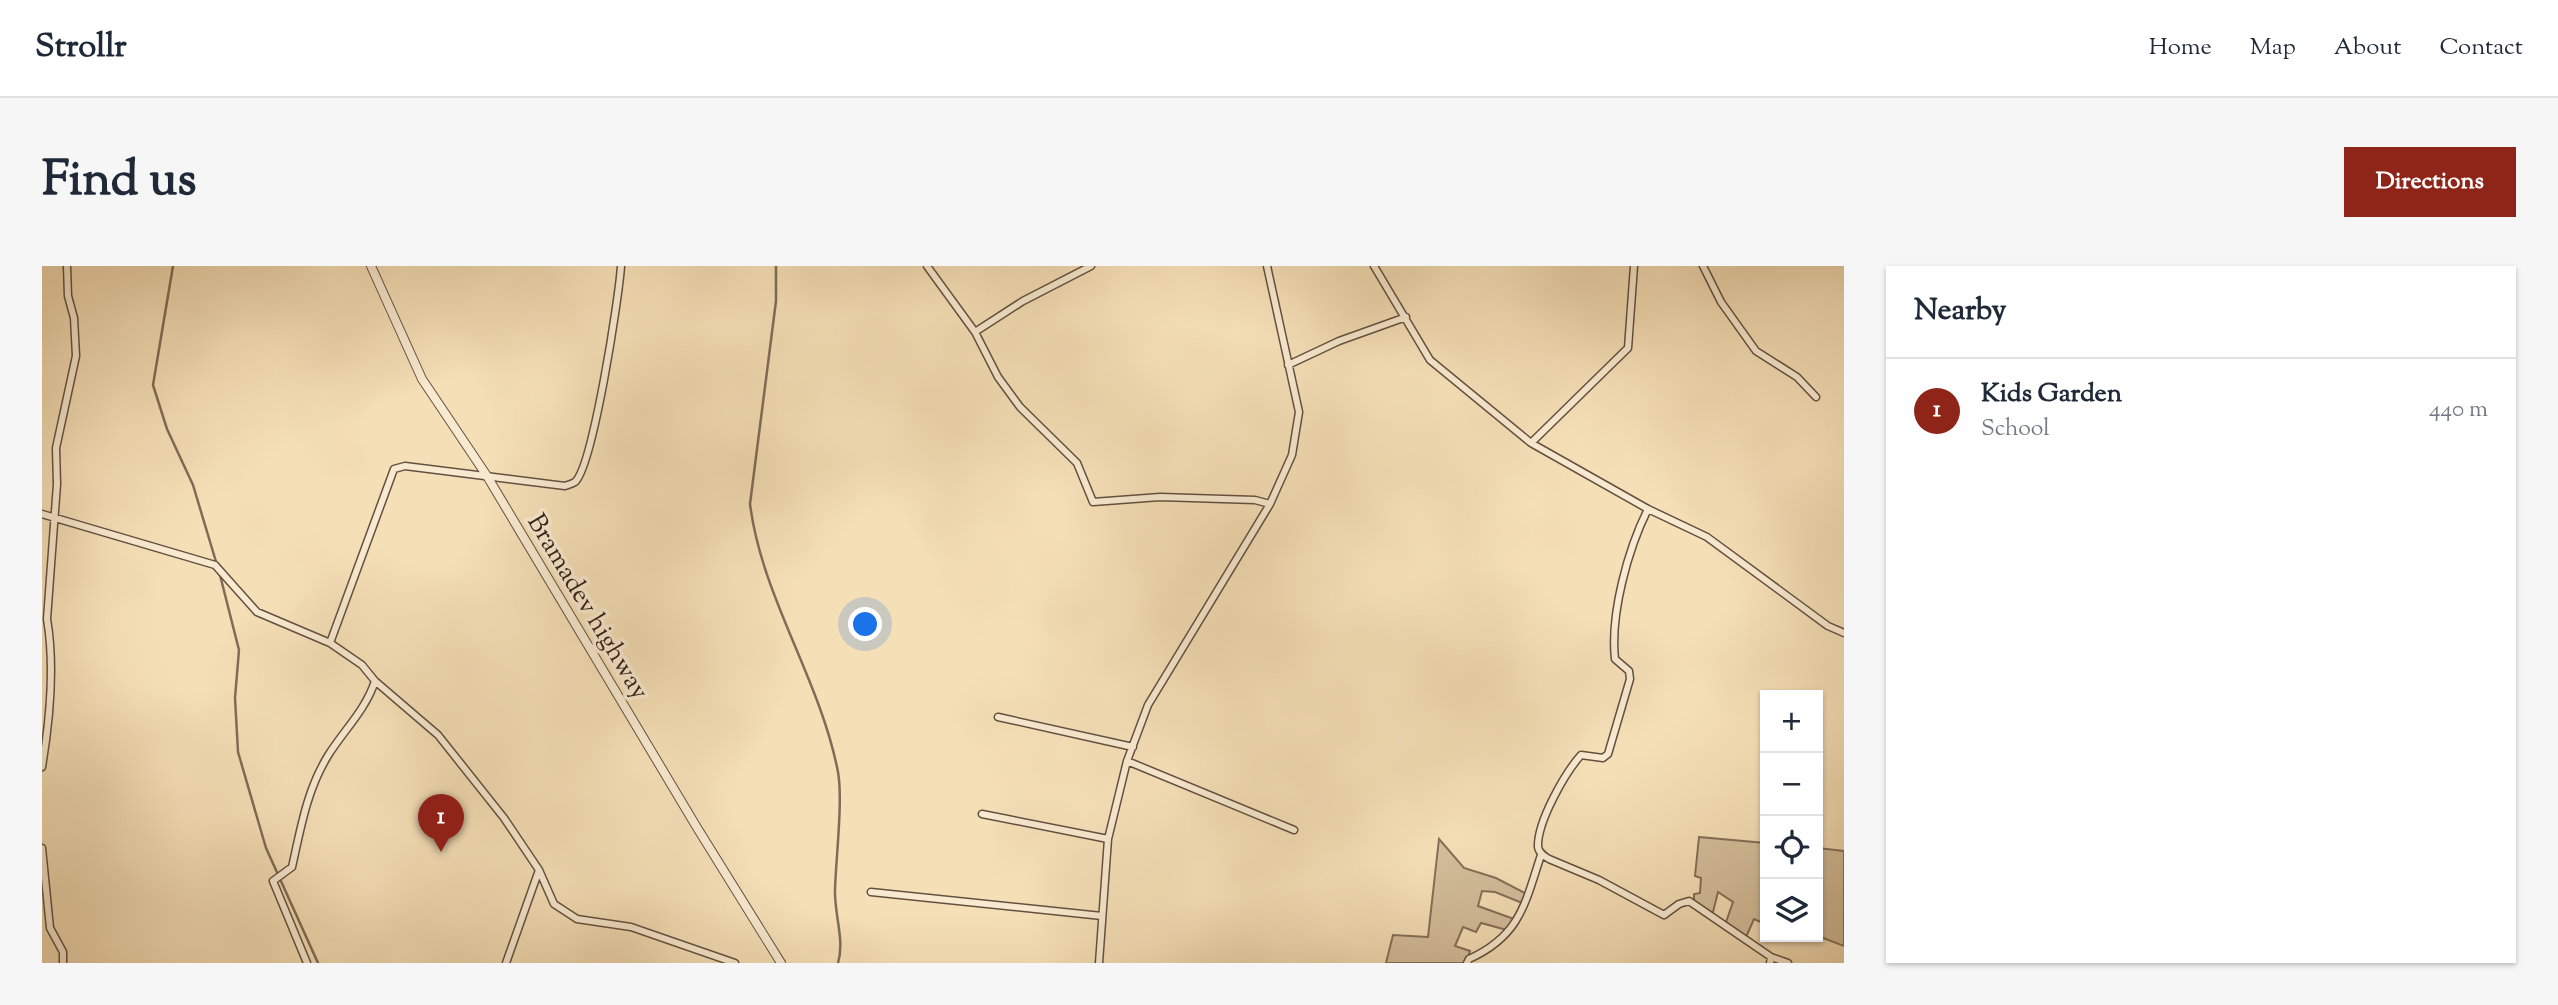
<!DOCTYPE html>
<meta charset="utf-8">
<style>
body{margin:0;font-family:"Sorts Mill Goudy",serif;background:#f6f6f7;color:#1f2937}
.controls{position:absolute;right:21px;bottom:21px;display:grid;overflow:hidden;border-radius:0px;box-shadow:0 2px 5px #0004}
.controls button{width:63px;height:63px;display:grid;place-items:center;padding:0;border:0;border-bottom:2px solid #e0e1e3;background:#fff;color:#1f2937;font:35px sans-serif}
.you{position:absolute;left:824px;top:359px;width:24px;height:24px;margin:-18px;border:5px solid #fff;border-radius:50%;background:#1a73e8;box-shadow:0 0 0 10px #1a73e833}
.badge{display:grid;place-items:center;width:46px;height:46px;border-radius:50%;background:#8f2418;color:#fff;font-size:23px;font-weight:700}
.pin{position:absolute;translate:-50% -58px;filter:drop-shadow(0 2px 4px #0008)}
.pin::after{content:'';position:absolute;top:37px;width:24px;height:21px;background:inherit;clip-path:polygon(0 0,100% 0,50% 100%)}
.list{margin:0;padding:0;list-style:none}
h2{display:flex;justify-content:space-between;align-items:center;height:91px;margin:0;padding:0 28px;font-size:30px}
h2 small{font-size:23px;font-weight:400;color:#747a83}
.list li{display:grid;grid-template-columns:46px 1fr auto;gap:21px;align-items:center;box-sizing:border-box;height:105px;padding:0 28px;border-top:2px solid #e0e1e3}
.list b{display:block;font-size:26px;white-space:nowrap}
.list p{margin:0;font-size:23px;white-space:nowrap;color:#747a83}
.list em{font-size:23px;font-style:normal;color:#747a83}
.icon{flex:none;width:38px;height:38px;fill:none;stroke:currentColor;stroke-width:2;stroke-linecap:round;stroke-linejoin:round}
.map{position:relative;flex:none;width:1802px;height:697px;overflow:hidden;border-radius:0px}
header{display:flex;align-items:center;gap:42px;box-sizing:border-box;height:98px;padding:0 35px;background:#fff;border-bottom:2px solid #e0e1e3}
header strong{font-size:33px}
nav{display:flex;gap:38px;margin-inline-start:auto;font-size:24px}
.intro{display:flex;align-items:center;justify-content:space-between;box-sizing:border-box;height:168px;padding:0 42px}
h1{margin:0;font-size:49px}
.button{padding:18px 32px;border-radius:0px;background:#8f2418;color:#fff;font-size:24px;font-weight:700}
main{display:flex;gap:42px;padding:0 42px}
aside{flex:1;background:#fff;border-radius:0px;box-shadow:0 2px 5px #0004}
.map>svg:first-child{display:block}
.green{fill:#d4bf9c;stroke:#84705a;stroke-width:2}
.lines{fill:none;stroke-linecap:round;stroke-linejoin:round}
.stream{stroke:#806c57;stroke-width:2.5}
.minor-casing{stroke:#645040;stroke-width:9}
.tertiary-casing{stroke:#645040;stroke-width:10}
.minor{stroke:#f8ead0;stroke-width:6}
.tertiary{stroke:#f8ead0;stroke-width:8}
.labels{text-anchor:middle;stroke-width:7;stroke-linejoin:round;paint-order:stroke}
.street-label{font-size:26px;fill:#342119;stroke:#f8ead0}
</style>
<header>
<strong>Strollr</strong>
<nav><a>Home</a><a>Map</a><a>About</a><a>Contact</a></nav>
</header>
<div class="intro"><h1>Find us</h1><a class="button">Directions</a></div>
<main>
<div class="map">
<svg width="1802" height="697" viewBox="0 0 1802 697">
<rect width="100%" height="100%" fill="#f5dfb7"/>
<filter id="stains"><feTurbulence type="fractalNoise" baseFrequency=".00286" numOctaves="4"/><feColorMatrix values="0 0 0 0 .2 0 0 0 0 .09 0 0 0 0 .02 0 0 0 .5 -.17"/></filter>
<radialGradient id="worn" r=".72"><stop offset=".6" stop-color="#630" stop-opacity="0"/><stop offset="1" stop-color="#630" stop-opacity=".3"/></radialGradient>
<!-- green -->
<path class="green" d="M1657 571 1723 577V658L1712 653 1704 671 1683 659 1691 636 1676 626 1670 650 1652 635V628L1658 627 1659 612 1653 610Z
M1397 573 1422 602 1454 612 1483 627 1480 637 1453 626 1440 625 1436 640 1472 653 1465 664 1439 657 1434 666 1421 661 1413 680 1428 685 1424 697H1344L1351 669 1386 671Z
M1776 582 1802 585V680L1776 670Z"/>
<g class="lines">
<!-- stream -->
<path class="stream" d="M131 0 111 119 125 163 151 219 175 299
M734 0V35L708 238C720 332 778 413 796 506 801 534 794 592 793 623 792 648 803 674 796 697
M178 309 197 384 193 432 196 486 224 582 276 697"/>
<!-- minor casing -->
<g class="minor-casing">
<path id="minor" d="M885 0 933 66 956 111 978 141 1035 197 1051 236 1118 231 1213 234 1228 238
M1332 0 1388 94 1489 177 1606 243 1665 271 1786 360 1802 367
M1661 0 1679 36 1714 85 1755 111 1774 131
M933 66 981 35 1049 0
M1246 99 1297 75 1364 51
M1489 177 1586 82 1592 0
M1606 243C1586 283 1568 348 1573 393L1587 405 1588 413 1566 488 1561 492 1539 489C1523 507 1495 556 1496 581 1497 587 1502 590 1507 593L1557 614 1622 649 1637 638 1647 635 1729 691 1728 697
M0 248 173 299 215 346 288 377
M333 415 396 469 462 552 497 604 512 638 535 653 589 661 693 697
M956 451 1091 481
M1085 495 1252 564
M0 501C8 453 13 400 5 353L15 218 14 182 34 90 32 52 26 30 25 0
M940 548 1066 573
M0 582 8 662 21 686V697
M829 626 1060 650
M1729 691 1746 697
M265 697 231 615 250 601C259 561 265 523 287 488 303 463 324 443 333 415L320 399 288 377 352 203 363 200 523 220C526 219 530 218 533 216 551 200 577 31 579 0
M464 697 497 604
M1057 697 1066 573 1085 495 1106 439 1228 238 1250 189 1257 146 1225 0
M1425 697 1427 693C1478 670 1483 638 1499 589"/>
</g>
<!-- tertiary casing -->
<g class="tertiary-casing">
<path id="tertiary" d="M329 0 380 113 445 210 654 560 739 697"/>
</g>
<!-- minor -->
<use href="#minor" class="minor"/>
<!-- tertiary -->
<use href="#tertiary" class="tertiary"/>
</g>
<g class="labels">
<!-- street labels -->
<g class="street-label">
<text transform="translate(547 340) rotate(59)" y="9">Bramadev highway</text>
</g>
</g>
<rect width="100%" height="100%" filter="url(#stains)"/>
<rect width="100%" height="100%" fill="url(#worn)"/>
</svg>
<div class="controls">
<button>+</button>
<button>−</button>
<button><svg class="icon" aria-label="locate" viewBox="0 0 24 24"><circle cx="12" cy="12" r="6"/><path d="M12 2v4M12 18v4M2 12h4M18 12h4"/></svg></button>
<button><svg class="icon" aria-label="layers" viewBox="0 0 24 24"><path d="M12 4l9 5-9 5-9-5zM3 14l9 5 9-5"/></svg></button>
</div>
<div class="you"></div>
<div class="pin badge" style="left:399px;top:586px">1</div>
</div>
<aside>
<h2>Nearby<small></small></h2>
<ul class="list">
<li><span class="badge">1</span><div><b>Kids Garden</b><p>School</p></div><em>440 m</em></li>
</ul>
</aside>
</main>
